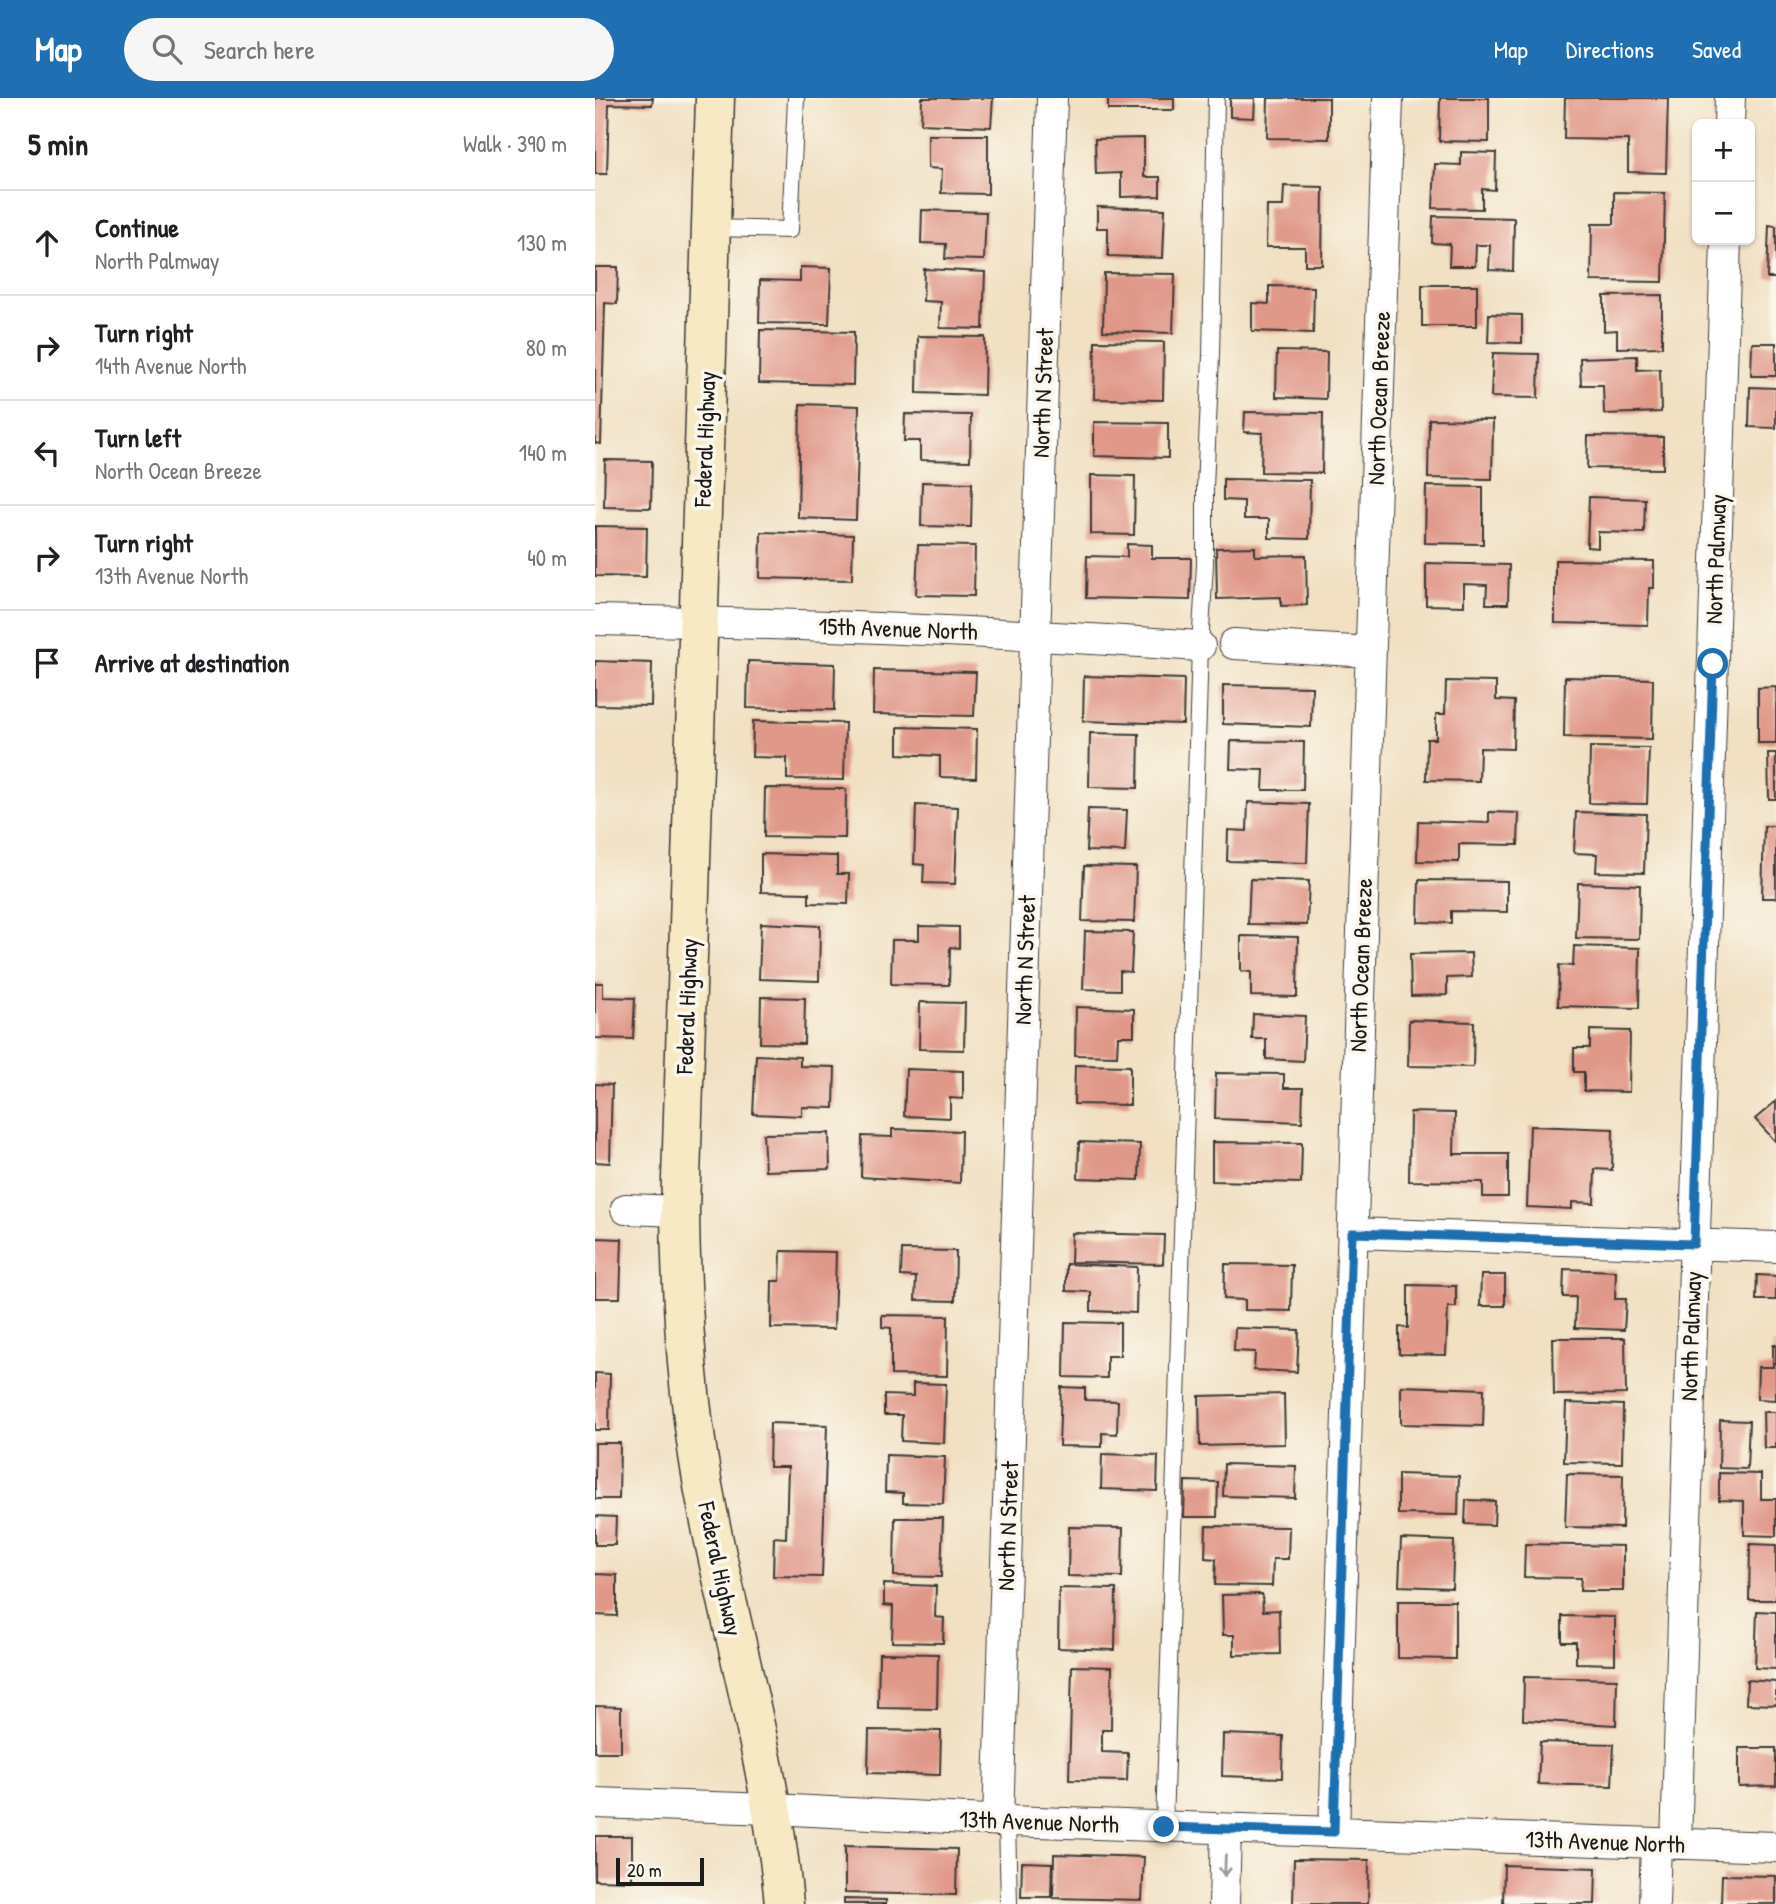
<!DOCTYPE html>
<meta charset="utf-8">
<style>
body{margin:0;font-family:"Patrick Hand",sans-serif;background:#f6f6f6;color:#202124}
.controls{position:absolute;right:21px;top:21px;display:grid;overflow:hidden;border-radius:10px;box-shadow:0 2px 5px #0004}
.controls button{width:63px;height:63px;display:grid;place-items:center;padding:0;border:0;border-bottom:2px solid #e0e0e0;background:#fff;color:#202124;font:35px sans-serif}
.scale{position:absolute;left:21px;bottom:18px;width:88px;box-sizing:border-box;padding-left:7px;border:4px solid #1c1c1c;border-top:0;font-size:19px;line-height:24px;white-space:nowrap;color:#1c1c1c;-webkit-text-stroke:5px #fbf7ec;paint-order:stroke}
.stop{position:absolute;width:21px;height:21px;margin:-16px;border:5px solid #1f6fb2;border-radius:50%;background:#fff}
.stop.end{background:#1f6fb2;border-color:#fff;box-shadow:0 2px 7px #0008}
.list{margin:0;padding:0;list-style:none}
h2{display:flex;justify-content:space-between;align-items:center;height:91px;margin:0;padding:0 28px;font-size:30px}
h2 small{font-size:23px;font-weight:400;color:#757577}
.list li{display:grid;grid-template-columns:46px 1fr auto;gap:21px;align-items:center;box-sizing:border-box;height:105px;padding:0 28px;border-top:2px solid #e0e0e0}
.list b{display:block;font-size:26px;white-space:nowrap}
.list p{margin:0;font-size:23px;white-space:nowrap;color:#757577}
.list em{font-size:23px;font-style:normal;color:#757577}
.icon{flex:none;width:38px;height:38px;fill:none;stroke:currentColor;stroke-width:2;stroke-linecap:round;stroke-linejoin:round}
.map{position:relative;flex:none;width:1181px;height:1806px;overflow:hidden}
header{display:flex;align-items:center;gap:42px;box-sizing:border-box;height:98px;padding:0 35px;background:#1f6fb2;color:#fff}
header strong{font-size:33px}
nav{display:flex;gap:38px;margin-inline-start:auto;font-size:24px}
.search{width:490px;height:63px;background:#f6f6f6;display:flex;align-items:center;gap:18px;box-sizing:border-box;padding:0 24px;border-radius:38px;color:#757577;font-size:26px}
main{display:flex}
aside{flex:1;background:#fff}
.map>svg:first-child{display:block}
.building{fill:#e09889}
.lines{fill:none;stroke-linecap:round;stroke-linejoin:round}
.service-casing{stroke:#3c3935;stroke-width:18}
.minor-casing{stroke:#3c3935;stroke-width:32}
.secondary-casing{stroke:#3c3935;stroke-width:41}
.service{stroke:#fff;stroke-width:16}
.minor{stroke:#fff;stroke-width:30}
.secondary{stroke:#f6e9c3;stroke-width:38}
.oneway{stroke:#999}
.route{stroke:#1f6fb2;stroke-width:9}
.labels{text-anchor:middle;stroke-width:7;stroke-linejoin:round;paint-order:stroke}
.street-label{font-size:24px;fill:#1c1c1c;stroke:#fbf7ec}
</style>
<header>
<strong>Map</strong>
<div class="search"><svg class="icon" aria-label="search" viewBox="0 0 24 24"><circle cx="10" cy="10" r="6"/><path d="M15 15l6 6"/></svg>Search here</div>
<nav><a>Map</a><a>Directions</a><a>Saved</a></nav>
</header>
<main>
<aside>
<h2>5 min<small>Walk · 390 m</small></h2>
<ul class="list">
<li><svg class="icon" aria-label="ahead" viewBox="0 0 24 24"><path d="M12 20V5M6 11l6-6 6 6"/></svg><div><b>Continue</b><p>North Palmway</p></div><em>130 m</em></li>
<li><svg class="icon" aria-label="right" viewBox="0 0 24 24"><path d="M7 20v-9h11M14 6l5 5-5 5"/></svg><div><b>Turn right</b><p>14th Avenue North</p></div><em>80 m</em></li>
<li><svg class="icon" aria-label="left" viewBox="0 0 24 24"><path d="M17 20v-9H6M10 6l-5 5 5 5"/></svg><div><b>Turn left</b><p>North Ocean Breeze</p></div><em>140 m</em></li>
<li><svg class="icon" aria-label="right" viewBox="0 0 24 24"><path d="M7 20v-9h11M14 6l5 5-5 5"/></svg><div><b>Turn right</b><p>13th Avenue North</p></div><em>40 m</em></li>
<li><svg class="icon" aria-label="arrive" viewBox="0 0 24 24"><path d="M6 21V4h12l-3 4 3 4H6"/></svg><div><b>Arrive at destination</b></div></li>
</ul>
</aside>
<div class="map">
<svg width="1181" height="1806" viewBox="0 0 1181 1806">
<rect width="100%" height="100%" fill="#fbf7ec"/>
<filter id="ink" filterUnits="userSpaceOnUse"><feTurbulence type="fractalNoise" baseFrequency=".0143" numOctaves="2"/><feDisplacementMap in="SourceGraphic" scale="14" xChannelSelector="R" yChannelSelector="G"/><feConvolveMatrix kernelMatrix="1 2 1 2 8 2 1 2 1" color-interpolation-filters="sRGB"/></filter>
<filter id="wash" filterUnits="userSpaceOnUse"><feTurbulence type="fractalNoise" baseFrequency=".00686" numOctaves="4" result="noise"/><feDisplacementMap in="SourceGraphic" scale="28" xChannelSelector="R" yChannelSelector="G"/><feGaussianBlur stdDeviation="1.57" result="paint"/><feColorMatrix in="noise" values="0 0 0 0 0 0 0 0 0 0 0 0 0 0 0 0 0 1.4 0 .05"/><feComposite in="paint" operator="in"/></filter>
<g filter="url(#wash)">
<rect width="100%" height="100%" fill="#f1e0c2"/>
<g id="blocks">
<!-- building -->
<path class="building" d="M0 0H58L57 7 14 6 12 76H0Z
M327 0H398L396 29 326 26Z
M513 0H579V12H513Z
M635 0H660L659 20 635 19Z
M673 0H734V41L672 40Z
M845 0H894V44L844 43Z
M970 0H1073L1071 75 1033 74V42L969 41Z
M333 37H393V96L346 95 347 71 333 70Z
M549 40V79H565V98L526 99V75L501 76 500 41Z
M866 54 901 55 900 92 887 91V111L838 110 840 66 866 67Z
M689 88 728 89 727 167H710V149H671L672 108H688Z
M1019 94 1070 95 1068 184 996 183 997 126H1019Z
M502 109 570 111 568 160 513 158V130H502Z
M327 112 391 114 389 162 350 161 351 146 326 145Z
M838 118 919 120 918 173 894 172 895 147H881L880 168H854L855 146 837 145Z
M1174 127 1181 128V180H1172Z
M0 169H23L22 206 10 205 6 346 0 345Z
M205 169 236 170 234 226 164 225 165 182 205 183Z
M329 171 390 174 388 231 345 230 346 204 328 203Z
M509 175 580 176 578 235 508 233Z
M827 187H882V228H827Z
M674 188 719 189 718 235 657 233V205L674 206Z
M1067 197V249L1022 250V232L1009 233V198Z
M894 216 927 217V245L893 244Z
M165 232 259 234 258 287 164 285Z
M323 238 390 239 389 297 322 295Z
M500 243 569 244 568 302 499 301Z
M1157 245H1181V278H1156Z
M682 253 732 254 731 301 681 299Z
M898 255 944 256 943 300 896 299Z
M1042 258V272L1065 271 1066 314 1009 316 1008 287H986L985 260Z
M1155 289 1181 290V330L1154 329Z
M205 306 264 308 261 422 203 420Z
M650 314 728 315 727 375 666 374 667 335 649 334Z
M310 316 376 317 375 363 325 362V343H309Z
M834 321 898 322 897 381 833 380Z
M499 324 573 325V360L499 358Z
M993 338 1068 339V371L992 370Z
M10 362 57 363 56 410 9 409Z
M496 377 540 378 539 437 496 436Z
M628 381 715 382 714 441 674 440V421H649V403L628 402Z
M327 384 377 385 376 429 326 428Z
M831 388 888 389V446L830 445Z
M994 399 1050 401 1049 435 1003 434V450L992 449Z
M0 428 52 429 51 479 0 478Z
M166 434 258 437 257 482 165 480Z
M532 446 557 447V460H596L595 502 491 500 492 458 532 459Z
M323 447 380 448 379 498 321 497Z
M660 449V458L711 457 712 507 686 508V499L622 501 621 450Z
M960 462 1059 463V490H1054L1053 527 960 525Z
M831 465 914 467 913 506H891L892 487 869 486V508L831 507Z
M0 563 57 565 56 608 0 607Z
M153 563 240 566 239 612 152 610Z
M279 572 381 574 379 618 278 616Z
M489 578 589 581 588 626 488 623Z
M970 579 1058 581 1057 641 969 639Z
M851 583 901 584V602L919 603 918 651 885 650 884 683 831 682 832 641H841V616H850Z
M628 587 717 589 716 629 628 626Z
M1181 589V645H1163V590Z
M158 623 250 625 249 682 192 681V660L157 659Z
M303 629 382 631 381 680 345 679V658L303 656Z
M495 635 544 636 543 690 494 689Z
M636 643 709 644 708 692H668L669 672 635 671Z
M995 649 1054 650 1052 706 994 705Z
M1173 655H1181V701H1174Z
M170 690 251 691 250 740 169 739Z
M653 704 714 706 712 765 632 763 633 732 652 733Z
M321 707 363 709 360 786 328 785 329 767 319 766Z
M493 711 532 712 530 754 491 753Z
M894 714 924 715 923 747 864 746V764L822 763 823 723 894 725Z
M981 714 1051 716 1049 775 1001 774 1002 756 979 755Z
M1169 728H1181V800H1167Z
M166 756 242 758V776H254L253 806 214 805V795L166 794Z
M489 768 541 769 539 824 487 823Z
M655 781 714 783 712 827 653 826Z
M824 782 912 783V814L856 813V825L823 824Z
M983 785 1045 787 1044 841 981 840Z
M166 825 225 828 224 883 164 881Z
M324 828 364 829V850L355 849 354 887 296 886 297 842H324Z
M490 833 538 834 536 874 525 873V892L488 891Z
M646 838 703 839 702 899 656 898V874L646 873Z
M979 848 1045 850 1044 910 963 908 964 867 978 868Z
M876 855 877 879 852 880V897L816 898 815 856Z
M0 885H8V899L40 900 38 941 0 940Z
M166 899 210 900 209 946 165 945Z
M325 904 370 905 369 952 324 951Z
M481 909 539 911V938H523L522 958 480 957Z
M658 916 710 918 708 963 671 961V941H657Z
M814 922 879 924 878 969 813 968Z
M995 932 1035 933 1034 994 989 993V974H979V950H995Z
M161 957 205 959V968L240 969 239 1010 207 1009V1018L158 1016Z
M480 967 535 968V1007L479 1006Z
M311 971 368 973V1001L355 1000V1020L309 1018Z
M621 975 689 976V990H708L707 1024 620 1021Z
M0 986 17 987 15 1065 0 1064Z
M1181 1003V1044L1160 1021Z
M815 1014 860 1015 859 1056H913V1099H888V1084L814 1083Z
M935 1028 1018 1031 1017 1072 1000 1071 999 1105 977 1104V1111L932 1109Z
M297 1031 366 1033 365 1085 266 1079 267 1038 297 1039Z
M234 1035 235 1071 170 1073 168 1036Z
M484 1044 545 1046 544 1082 483 1080Z
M617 1044 707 1045 706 1085 617 1083Z
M477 1135 569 1137 568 1166 476 1164Z
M0 1140 27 1141 25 1200H0Z
M307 1152 361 1153 360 1203 320 1202 321 1179 306 1178Z
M186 1153 241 1154 239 1231 176 1230 177 1183H185Z
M471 1166 542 1169 541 1215 496 1213V1194L471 1193Z
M630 1166 697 1167 696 1213 650 1212V1202L629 1201Z
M969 1171 1021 1173 1020 1201H1031L1029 1232 980 1230 981 1199H968Z
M886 1177H910V1208H885Z
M1162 1177 1181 1178V1202H1161Z
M813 1187 861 1188V1209H853L851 1257 804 1256V1229L813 1230Z
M287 1217 353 1218 352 1278 296 1277V1230L287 1229Z
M470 1224 525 1225V1258H512V1280L469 1279Z
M640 1230 704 1232 702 1274 659 1272 660 1254 639 1253Z
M958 1240H1030L1031 1296 959 1297Z
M1178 1247H1181V1302L1162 1301 1163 1269H1178Z
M0 1275 15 1276 14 1332H0Z
M318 1285 351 1286 349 1345 306 1343 307 1317H289V1297L318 1298Z
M806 1288 889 1291 888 1328 806 1326Z
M466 1289 490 1290V1302L523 1303 522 1336 507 1335V1349L464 1348Z
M689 1296 690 1346 605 1348 604 1298Z
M971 1305 1028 1307 1027 1365 969 1364Z
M1168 1314H1181V1350H1169Z
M1125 1322 1154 1323 1152 1371 1124 1370Z
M175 1325 232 1327 227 1479 178 1478 179 1439 191 1440 193 1369H174Z
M0 1345H25L24 1401H0Z
M507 1356 563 1358 562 1393 506 1391Z
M291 1357 350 1359 348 1406 308 1405V1395L290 1394Z
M629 1366 701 1368 700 1400 628 1398Z
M1124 1375 1166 1376V1401H1181V1438L1149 1437V1403L1124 1402Z
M803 1376 864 1378 863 1417 803 1416Z
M972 1376 1028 1377 1027 1430 970 1429Z
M590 1383 623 1384 622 1419H589Z
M871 1402 900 1403 899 1427 870 1426Z
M0 1418 21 1419 20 1447H0Z
M300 1420H348L346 1479 299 1478Z
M611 1428 694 1429 693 1461H678L677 1488 620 1487 621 1461 610 1460Z
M474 1429 528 1430 527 1479 473 1478Z
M806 1441 859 1443 857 1490 804 1488Z
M930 1446 1028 1448V1493H985L986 1480 929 1479Z
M1155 1446 1181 1447V1502H1154Z
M0 1476 22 1477V1518L0 1517Z
M289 1486 341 1488 340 1519 349 1520 348 1545 297 1544 298 1508 289 1507Z
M464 1490 521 1491 520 1552 463 1550Z
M667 1496 668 1513 684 1512 685 1556 639 1557V1537H628L627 1497Z
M803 1503H860V1561L803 1560Z
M1162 1513 1181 1514V1571L1160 1570Z
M967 1518 1020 1519V1566L981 1565V1544H967Z
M284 1555 343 1556 342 1611 283 1610Z
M477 1568 517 1569 516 1632H507V1654L533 1655 532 1683 474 1682Z
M929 1579 1022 1581 1021 1627 928 1622Z
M1152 1582 1181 1584V1607L1151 1606Z
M0 1608 26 1609V1654H0Z
M274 1632 346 1633 345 1677 273 1675Z
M628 1636 688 1638 687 1680 627 1678Z
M945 1644 1019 1646 1017 1688 943 1686Z
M1144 1650H1181V1688L1144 1689Z
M0 1738H37V1783L0 1782Z
M250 1748 362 1751 361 1797 250 1795Z
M459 1756 549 1759 547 1802 458 1800Z
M699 1761 774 1762 773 1806H698Z
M427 1764 457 1765 456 1799H426Z
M909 1767 1001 1770 1000 1806H908Z
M1127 1777 1181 1778V1806H1126Z
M249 1801 291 1802V1806H249Z"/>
</g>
</g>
<g filter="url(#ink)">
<use href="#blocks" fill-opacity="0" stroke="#3c3935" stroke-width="2"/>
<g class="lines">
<!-- service casing -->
<g class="service-casing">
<path id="service" d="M117 130 195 132 201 0
M412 1723 414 1806
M569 1729 605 548 610 467V389L616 258 621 0"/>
</g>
<!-- minor casing -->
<g class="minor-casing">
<path id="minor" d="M1134 26 1135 0
M0 522C202 525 404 534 605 548
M639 546 776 554
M31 1111 85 1113
M757 1135 1181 1149
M0 1705 177 1711 412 1723 1181 1749
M403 1723 457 0
M739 1734 793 0
M1081 1746 1131 142
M629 1806 631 1731
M1059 1806 1061 1745"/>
</g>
<!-- secondary casing -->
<g class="secondary-casing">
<path id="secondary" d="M120 0 85 1113C86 1214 93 1315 113 1414 139 1545 177 1673 189 1806"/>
</g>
<!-- service -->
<use href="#service" class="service"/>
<!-- minor -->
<use href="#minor" class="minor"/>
<!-- secondary -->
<use href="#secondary" class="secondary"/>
</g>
<!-- one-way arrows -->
<defs><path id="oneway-shaft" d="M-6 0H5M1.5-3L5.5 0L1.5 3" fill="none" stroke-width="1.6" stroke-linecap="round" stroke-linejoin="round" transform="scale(1.75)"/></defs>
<use class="oneway" href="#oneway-shaft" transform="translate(630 1768) rotate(92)"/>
</g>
<g class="lines" filter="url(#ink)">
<!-- route -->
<path class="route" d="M569 1729 739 1734 757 1135 1099 1146 1118 566"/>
</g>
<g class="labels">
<!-- street labels -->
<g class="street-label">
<text transform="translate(448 295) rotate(-88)" y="8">North N Street</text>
<text transform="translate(784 300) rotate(-88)" y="8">North Ocean Breeze</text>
<text transform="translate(110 341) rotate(-88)" y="8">Federal Highway</text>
<text transform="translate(1121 461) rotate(-88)" y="8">North Palmway</text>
<text transform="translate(303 531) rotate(2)" y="8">15th Avenue North</text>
<text transform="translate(430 862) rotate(-88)" y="8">North N Street</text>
<text transform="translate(766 867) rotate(-88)" y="8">North Ocean Breeze</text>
<text transform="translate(92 908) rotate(-88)" y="8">Federal Highway</text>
<text transform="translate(1096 1238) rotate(-88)" y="8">North Palmway</text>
<text transform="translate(413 1428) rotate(-88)" y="8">North N Street</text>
<text transform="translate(125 1471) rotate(78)" y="8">Federal Highway</text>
<text transform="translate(444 1724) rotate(2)" y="8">13th Avenue North</text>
<text transform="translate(1010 1744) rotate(2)" y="8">13th Avenue North</text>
</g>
</g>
</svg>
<div class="controls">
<button>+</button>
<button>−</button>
</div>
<div class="scale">20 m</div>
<div class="stop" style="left:1118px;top:566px"></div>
<div class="stop end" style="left:569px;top:1729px"></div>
</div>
</main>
